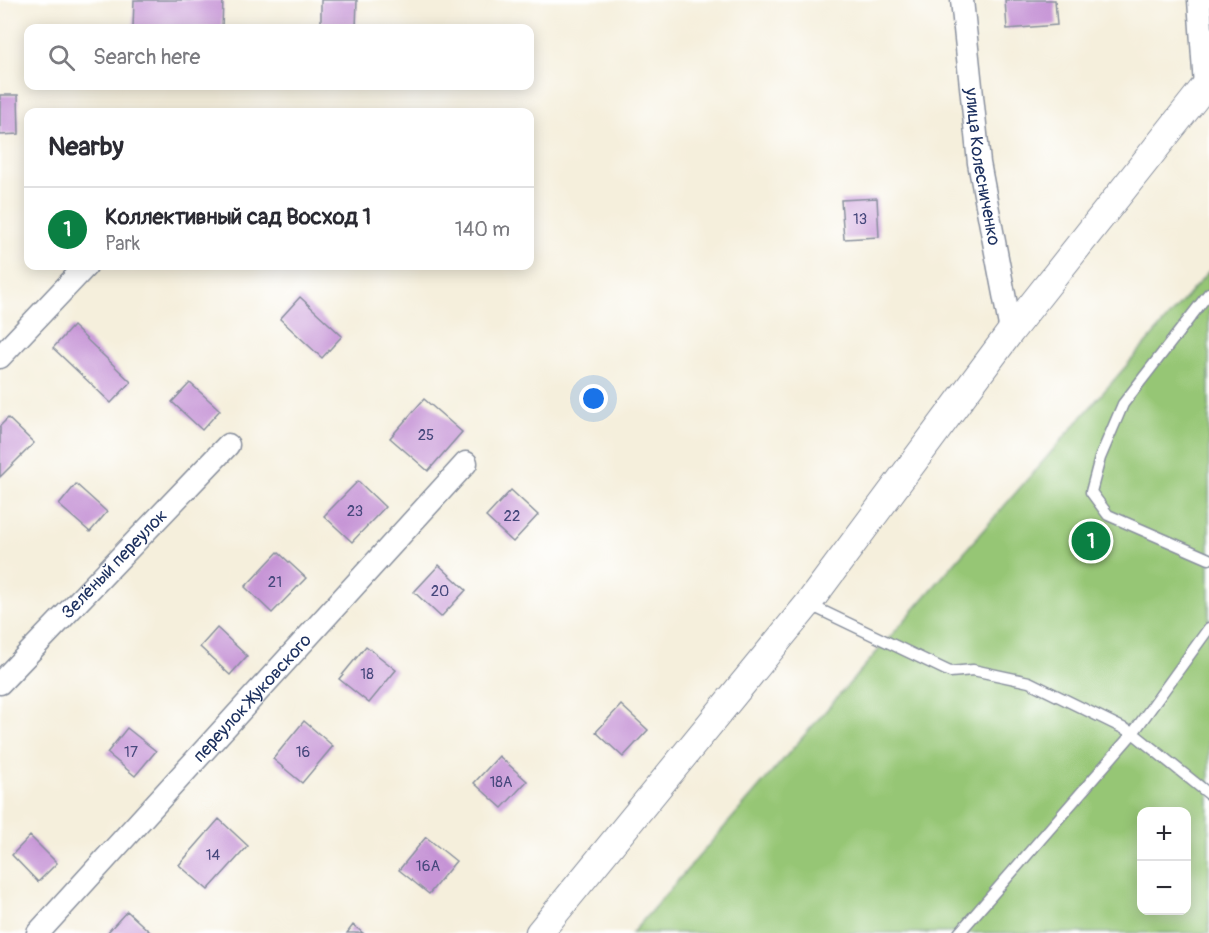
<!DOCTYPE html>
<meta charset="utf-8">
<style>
body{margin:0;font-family:Pangolin,sans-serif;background:#f7f7f7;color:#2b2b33}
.controls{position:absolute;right:18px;bottom:18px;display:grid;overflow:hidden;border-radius:12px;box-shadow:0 3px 15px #0003}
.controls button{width:54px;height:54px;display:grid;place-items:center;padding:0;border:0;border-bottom:2px solid #e1e1e2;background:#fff;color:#2b2b33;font:30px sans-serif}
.you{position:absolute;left:594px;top:399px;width:21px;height:21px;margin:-15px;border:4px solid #fff;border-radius:50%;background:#1a73e8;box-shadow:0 0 0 9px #1a73e833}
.badge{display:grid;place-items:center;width:39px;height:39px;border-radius:50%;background:#0b8043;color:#fff;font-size:20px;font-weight:700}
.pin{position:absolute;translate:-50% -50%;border:3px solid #fff;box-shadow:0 2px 6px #0006}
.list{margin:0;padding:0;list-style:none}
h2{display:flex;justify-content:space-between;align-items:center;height:78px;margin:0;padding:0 24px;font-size:26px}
h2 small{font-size:20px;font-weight:400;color:#7c7c81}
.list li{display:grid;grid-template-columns:39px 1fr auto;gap:18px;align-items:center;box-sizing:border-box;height:84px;padding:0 24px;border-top:2px solid #e1e1e2}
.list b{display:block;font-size:22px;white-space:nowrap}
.list p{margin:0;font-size:20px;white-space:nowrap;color:#7c7c81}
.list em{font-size:20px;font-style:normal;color:#7c7c81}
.icon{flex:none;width:33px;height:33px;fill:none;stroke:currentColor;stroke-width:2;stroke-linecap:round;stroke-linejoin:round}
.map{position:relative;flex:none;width:1209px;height:933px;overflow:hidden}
.search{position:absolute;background:#fff;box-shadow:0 3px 15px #0003;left:24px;top:24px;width:510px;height:66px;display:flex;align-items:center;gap:15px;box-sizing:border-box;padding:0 21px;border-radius:12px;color:#7c7c81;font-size:22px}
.panel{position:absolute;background:#fff;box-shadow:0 3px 15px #0003;left:24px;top:108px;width:510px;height:162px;border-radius:12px}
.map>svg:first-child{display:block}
.green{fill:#96c675;stroke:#587a6a;stroke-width:1.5;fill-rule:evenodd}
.building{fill:#c694d6}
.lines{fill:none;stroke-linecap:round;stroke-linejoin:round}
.service-casing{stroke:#888f9d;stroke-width:13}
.minor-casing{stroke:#888f9d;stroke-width:25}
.tertiary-casing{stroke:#888f9d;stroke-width:29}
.service{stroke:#fff;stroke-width:10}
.minor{stroke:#fff;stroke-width:22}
.tertiary{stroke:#fff;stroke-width:27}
.labels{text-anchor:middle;stroke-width:5;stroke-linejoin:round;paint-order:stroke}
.number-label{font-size:15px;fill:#46487c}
.street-label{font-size:18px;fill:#1b2f5e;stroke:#fff}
</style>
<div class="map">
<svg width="1209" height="933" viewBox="0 0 1209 933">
<rect width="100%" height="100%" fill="#fff"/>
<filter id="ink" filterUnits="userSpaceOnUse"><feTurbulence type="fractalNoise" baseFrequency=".0167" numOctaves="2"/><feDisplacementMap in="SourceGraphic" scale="12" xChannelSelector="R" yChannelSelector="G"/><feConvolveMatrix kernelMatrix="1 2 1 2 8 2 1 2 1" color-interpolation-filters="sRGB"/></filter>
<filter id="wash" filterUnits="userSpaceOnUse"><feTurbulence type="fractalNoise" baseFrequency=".008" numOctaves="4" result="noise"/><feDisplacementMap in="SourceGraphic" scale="24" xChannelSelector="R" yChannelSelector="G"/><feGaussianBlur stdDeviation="1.35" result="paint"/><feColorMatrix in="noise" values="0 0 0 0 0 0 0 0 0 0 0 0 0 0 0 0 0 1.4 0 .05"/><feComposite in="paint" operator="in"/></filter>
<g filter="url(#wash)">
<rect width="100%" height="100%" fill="#f5efdc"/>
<!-- green -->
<path class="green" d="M1209 271V933H632ZM1142 812H1186V910H1142Z"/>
<g id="blocks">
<!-- building -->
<path class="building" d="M134 0H223L222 28H133Z
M321 0H357L356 28H321Z
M1005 0H1055L1057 25 1007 29Z
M0 95H18L19 134 0 135Z
M877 198 879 237 844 239 841 200Z
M300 297 342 336 322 358 280 319Z
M73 326 131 382 111 403 53 348Z
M190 383 220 410 202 430 172 402Z
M424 399 462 432 428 471 390 438Z
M8 418 34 443 0 477V426Z
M358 481 385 507 352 542 324 516Z
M76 484 107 512 90 532 59 505Z
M511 490 538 515 513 542 486 517Z
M278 552 306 578 272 613 245 587Z
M439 565 466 590 441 617 414 592Z
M217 628 247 656 230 675 200 647Z
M366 646 396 670 369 703 339 679Z
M621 705 648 730 623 757 596 732Z
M304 721 333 746 302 783 273 759Z
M127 728 156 751 135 776 107 753Z
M499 756 527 781 502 808 474 783Z
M219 819 248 846 208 890 179 865Z
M30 836 57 863 38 882 12 855Z
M426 837 456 861 429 894 399 870Z
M127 911 151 933H107Z
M353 925 363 933H347Z"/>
</g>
</g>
<g filter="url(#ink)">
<use href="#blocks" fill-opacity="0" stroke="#888f9d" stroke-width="1.5"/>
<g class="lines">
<!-- service casing -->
<g class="service-casing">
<path id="service" d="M1209 293 1123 404 1100 458 1091 492 1108 515 1209 559
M808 604 950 672 973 670 1029 682 1133 733 1209 794
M959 933 1133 733 1209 628"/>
</g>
<!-- minor casing -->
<g class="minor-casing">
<g id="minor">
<path id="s1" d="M962 0 979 163 1011 331"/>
<path d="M1199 0 1205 86"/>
<path d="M0 357 86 266"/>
<path id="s2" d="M0 683 228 445"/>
<path id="s3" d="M38 933 466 463"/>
</g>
</g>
<!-- tertiary casing -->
<g class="tertiary-casing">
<path id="tertiary" d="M539 933 808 604 1011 331 1209 81"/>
</g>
<!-- service -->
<use href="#service" class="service"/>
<!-- minor -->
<use href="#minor" class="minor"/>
<!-- tertiary -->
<use href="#tertiary" class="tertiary"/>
</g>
</g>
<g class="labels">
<!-- number labels -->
<g class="number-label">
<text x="860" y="224">13</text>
<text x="426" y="440">25</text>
<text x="355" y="516">23</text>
<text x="512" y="521">22</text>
<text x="275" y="587">21</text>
<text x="440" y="596">20</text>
<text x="367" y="679">18</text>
<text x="131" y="757">17</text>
<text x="303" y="757">16</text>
<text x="501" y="787">18А</text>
<text x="213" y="860">14</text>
<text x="428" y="871">16А</text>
</g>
<!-- street labels -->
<g class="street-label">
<text dy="6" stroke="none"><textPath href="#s1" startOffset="168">улица Колесниченко</textPath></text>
<text dy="6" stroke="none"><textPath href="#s2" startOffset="165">Зелёный переулок</textPath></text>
<text dy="6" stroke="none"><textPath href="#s3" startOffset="318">переулок Жуковского</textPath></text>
</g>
</g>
</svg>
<div class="controls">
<button>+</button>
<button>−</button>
</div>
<div class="you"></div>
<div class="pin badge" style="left:1091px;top:541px">1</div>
<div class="search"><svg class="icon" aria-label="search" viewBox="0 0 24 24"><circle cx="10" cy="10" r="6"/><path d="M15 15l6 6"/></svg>Search here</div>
<section class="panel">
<h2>Nearby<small></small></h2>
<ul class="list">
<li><span class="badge">1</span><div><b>Коллективный сад Восход 1</b><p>Park</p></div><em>140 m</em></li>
</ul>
</section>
</div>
